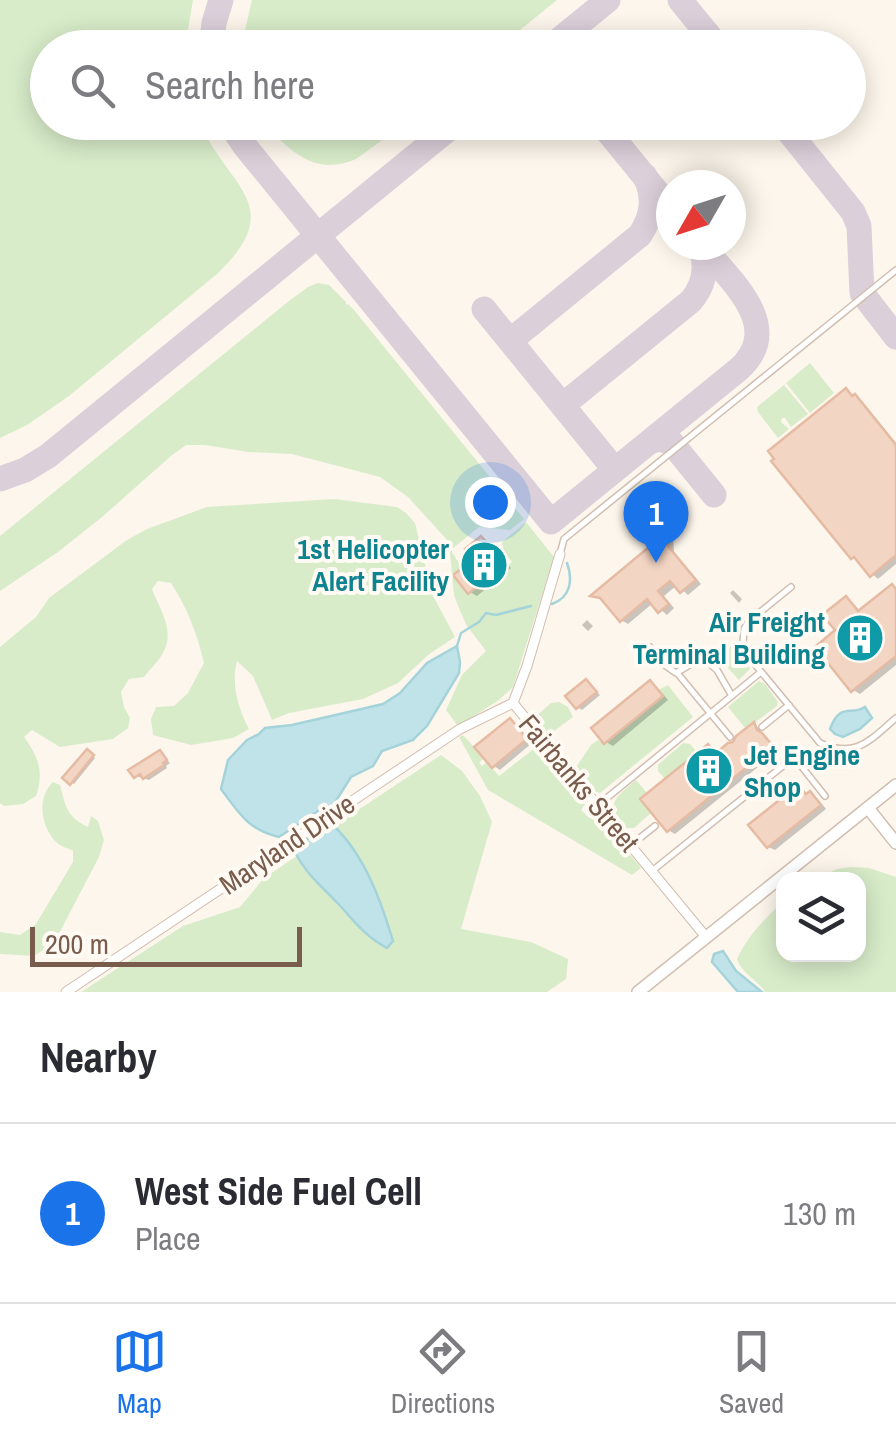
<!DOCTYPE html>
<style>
body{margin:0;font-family:"Archivo Narrow",sans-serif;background:#f7f7f7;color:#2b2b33}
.controls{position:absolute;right:30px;bottom:30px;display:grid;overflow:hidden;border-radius:20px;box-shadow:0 5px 25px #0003}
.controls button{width:90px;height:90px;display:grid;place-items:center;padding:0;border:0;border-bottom:2px solid #e1e1e2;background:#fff;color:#2b2b33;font:50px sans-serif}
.compass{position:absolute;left:656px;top:170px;width:90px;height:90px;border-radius:50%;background:#fff;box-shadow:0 5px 25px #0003;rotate:231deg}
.scale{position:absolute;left:30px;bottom:25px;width:272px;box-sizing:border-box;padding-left:10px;border:5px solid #7a5c4d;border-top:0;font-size:28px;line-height:35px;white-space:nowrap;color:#7a5c4d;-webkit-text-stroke:8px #fffaf3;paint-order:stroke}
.you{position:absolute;left:490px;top:502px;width:35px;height:35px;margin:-25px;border:8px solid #fff;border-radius:50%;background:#1a73e8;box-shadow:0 0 0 15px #1a73e833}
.badge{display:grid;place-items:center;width:65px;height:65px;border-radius:50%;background:#1a73e8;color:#fff;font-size:32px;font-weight:700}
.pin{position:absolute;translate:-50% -82px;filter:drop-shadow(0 2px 5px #0008)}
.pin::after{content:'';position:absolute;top:52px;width:35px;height:30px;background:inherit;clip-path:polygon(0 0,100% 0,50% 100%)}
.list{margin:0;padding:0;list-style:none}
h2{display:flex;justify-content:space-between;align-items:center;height:130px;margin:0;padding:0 40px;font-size:42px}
h2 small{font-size:32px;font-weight:400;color:#7c7c81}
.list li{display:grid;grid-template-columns:65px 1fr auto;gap:30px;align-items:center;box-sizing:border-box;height:180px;padding:0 40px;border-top:2px solid #e1e1e2}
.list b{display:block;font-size:38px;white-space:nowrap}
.list p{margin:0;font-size:32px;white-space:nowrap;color:#7c7c81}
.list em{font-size:32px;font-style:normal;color:#7c7c81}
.icon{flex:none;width:55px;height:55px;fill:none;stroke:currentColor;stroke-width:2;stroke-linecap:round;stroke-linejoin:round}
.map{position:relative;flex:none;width:896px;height:992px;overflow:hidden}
.search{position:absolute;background:#fff;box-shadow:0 5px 25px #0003;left:30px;right:30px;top:30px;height:110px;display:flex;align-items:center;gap:25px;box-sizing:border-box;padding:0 35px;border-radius:55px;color:#7c7c81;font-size:38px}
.sheet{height:310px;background:#fff}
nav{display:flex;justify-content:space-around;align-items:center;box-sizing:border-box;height:140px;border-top:2px solid #e1e1e2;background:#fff;font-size:28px;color:#7c7c81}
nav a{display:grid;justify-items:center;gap:5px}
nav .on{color:#1a73e8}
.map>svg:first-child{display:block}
.green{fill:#d8ecc9}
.water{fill:#bfe3e8;stroke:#a5d3da;stroke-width:2.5}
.shadow{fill:#0003}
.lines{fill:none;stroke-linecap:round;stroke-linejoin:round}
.stream{stroke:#a5d3da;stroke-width:2.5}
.taxiway{stroke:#dbcfda;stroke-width:25}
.building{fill:#f3d5c3;stroke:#e6bba3;stroke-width:2.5}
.service-casing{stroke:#d1beb0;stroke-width:8}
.minor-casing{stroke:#d1beb0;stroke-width:11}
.tertiary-casing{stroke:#d1beb0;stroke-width:14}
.service{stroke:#fff;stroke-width:5}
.minor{stroke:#fff;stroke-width:9}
.tertiary{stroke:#fff;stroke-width:11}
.labels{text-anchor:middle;stroke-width:8;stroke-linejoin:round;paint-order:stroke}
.culture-label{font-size:28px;font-weight:bold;fill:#0d838f;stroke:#fffaf3;text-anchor:end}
.street-label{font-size:28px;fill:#7a5c4d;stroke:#fffaf3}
</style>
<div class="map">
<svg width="896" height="992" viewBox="0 0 896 992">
<rect width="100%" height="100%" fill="#fdf6ec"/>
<!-- green -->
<path class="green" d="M0 0H193L185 47 48 48V122L200 123C228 188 289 205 217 274L69 396 27 425 0 438Z
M252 0H557L499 47H241Z
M264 123H406L356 159C316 177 289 151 264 123Z
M318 283 329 285 346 302V305L348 304 354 310 524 519 510 530 479 527 452 549V552L462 568 453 576 468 594 486 580 488 582 512 562 504 552 502 542 526 522 554 557 513 687 499 700 458 726 446 710 462 675 486 651 467 626 460 611 454 595 449 542 408 497 380 477 292 454 248 452 205 445H186L171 456 102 517 58 552 0 591V536L289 301 308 287Z
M810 363 834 393 810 413 786 383Z
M784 385 808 414 791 427 785 418H782L781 422 789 429 778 438 758 412 757 407Z
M334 499 397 507 406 513 415 523 432 594 455 637 428 655 398 683 363 699 289 713 272 720 253 676 237 661C231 685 238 708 249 729L233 738 191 745 153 735 151 719 156 707 174 706 188 693 204 663C197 634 188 609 171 583L158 581 152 589C159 608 175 630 164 651 160 660 150 669 144 677L129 679 121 692 124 707 130 718 128 728 113 739 60 747 32 730 24 737C39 757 44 773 36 796L23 804 4 806 0 803V647L36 617 49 598 127 540 147 529 207 507Z
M734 644 739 646 750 669 739 680 718 657Z
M759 681 765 684 778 702 777 706 746 729 728 707Z
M668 685 693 717 600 793C590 790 580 776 577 766L591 745 598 740 601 742 662 696V692L658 690Z
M559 702 568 707 573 717 550 734 543 731 534 718 551 703Z
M463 735 484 758 479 763 482 766 487 762 499 776 535 748H543L585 799V804L581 810 589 818H600L641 868 632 875 488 790 459 737Z
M683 743 690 744 696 751 691 758 665 779 658 771V765Z
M441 755 462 771 480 796 492 822 461 929 531 942 568 959 566 979 547 992H81L183 926 240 907 264 878 297 856 303 868 358 927 367 877 344 835 334 826Z
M636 780 647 793 640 799 651 813 634 828H626C603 804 616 797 636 780Z
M53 782 60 785C66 807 66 816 88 827L91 816 98 821 104 840 99 857 54 943 34 956 0 954V932L20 935 36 924 73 862V851C68 848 62 847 57 843 41 828 36 798 53 782Z
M851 867 869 868 896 877V992H765C757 979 742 974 737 959 747 937 765 918 783 902L784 954H858V879H816L837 869Z"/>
<!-- water -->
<path class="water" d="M457 646 460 662 459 673 427 726 413 740 382 751 373 766 351 777 334 804 318 811 279 837C248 830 239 813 221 789L228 760 247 740 259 734 265 728 292 725 383 704 400 693 427 663Z
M865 707 872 718 860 729 843 737 835 734 830 729C840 702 851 716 865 707Z
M334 826C365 856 381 901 393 941L387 948C368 938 357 925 343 909 326 890 306 875 295 852 304 840 320 828 334 826Z
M723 951 736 971 762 992H738L712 962 714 954Z"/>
<!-- shadow -->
<path class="shadow" d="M846 391 862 401 896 443V564L878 579 853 557Z
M667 535 673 538 674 552 701 584 688 595 677 585 664 596 674 608 667 615 653 603 628 624 621 620 605 600 594 596Z
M481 539 488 543 511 568 477 596 470 592 468 566Z
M892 587 896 589V665L860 694 853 690 838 631 846 599 853 603 861 612Z
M733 590 742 599 739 603 730 593Z
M587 620 593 626 588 631 582 625Z
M586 682 600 695 582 710 577 707Z
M650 683 657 687 668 700 613 746 606 742Z
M510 721 517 724 532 743 500 770 494 766Z
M754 725 760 729 763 737 778 751 675 834 668 830 708 747 718 755Z
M87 752 95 758 74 784 66 778Z
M160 753 170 763 166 766 167 768 149 780 136 776Z
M798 788 808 796 810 794 817 798 826 809 775 850 768 847Z"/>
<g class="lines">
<!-- stream -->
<path class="stream" d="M552 604C571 597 573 580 567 563
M457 646 461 633 479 622 486 613 496 615 531 606"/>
<!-- taxiway -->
<path class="taxiway" d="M680 0 719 48
M211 48 214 23 221 0
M549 48 608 0
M229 122 244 145 551 522 739 369C786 326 729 279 701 245
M600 122 671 209
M781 122 853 212 859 226 862 293 896 337
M484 309 615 470
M510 341 640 235C653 215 655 198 645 176
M563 405 691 301C705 284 708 266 700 246
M650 442 659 439 671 442 714 495
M0 479 25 470 48 456 457 122"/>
</g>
<!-- building -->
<path class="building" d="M846 388 852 396 855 394 896 445V555L870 577 854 557 851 559 771 461 774 459 768 451Z
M667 532 668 546 696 580 680 593 670 581 658 591 669 604 658 613 647 599 620 622 600 598 590 596Z
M481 536 506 563 468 594 453 575 465 566 461 561 469 555 465 549Z
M892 584 896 589V656L851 692 815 647 835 630 822 615 846 596 858 611Z
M586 679 597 692 576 709 565 696Z
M650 680 663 696 604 744 591 728Z
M510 718 527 739 492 768 474 747Z
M754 722 757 730 762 733 773 746 667 832 640 799 708 744 715 754 728 743 733 742 736 736Z
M87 749 94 755 70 785 62 778Z
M160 750 167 760 163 763 164 765 143 779 140 774 134 778 128 770Z
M798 785 806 794 810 791 821 805 767 848 748 825Z"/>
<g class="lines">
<!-- service casing -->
<g class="service-casing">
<path id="service" d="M560 554 564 539 896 270
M791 587 748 622 744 629 743 643 753 662 820 743C856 759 870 740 896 718
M650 647 666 666 676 673 696 661 705 660 717 670 732 696
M678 674 730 737
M762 727 789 705
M597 806 761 672
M631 845 655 826
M652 871 794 757 825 796"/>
</g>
<!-- minor casing -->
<g class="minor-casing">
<path id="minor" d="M560 554 527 666 513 703 706 937
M66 992 460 729 513 703"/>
</g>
<!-- tertiary casing -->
<g class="tertiary-casing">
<path id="tertiary" d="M868 808 896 843
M638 992 896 785"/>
</g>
<!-- service -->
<use href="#service" class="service"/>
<!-- minor -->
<use href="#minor" class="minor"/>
<!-- tertiary -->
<use href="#tertiary" class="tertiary"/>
</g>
<!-- icons -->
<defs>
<g id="building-disc" transform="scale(2.5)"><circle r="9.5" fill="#0f9aa8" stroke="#fffaf3"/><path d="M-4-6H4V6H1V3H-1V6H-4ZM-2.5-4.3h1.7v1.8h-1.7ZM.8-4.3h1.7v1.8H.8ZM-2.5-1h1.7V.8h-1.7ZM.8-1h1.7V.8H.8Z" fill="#fff"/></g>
</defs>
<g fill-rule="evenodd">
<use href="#building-disc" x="484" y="565"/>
<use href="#building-disc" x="860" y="638"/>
<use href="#building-disc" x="709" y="771"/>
</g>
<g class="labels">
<!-- culture labels -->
<g class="culture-label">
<text x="449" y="559">1st Helicopter<tspan x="449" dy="32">Alert Facility</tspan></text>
<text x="825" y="632">Air Freight<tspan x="825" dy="32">Terminal Building</tspan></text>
<text x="744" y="765" text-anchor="start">Jet Engine<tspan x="744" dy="32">Shop</tspan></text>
</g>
<!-- street labels -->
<g class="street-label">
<text transform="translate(579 783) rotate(50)" y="10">Fairbanks Street</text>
<text transform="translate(287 844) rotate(-34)" y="10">Maryland Drive</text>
</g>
</g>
</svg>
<div class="controls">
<button><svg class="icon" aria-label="layers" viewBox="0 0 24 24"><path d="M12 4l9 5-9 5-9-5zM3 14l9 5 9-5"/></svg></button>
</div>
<svg class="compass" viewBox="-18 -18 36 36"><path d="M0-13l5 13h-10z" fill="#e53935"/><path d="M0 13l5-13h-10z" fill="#7c7c81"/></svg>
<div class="scale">200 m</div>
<div class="you"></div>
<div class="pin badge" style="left:656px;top:563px">1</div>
<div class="search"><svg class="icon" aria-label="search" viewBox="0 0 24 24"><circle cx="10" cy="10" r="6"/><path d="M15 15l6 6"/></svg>Search here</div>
</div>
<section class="sheet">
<h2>Nearby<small></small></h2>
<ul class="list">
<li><span class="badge">1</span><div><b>West Side Fuel Cell</b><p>Place</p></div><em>130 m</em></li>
</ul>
</section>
<nav>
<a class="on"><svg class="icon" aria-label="map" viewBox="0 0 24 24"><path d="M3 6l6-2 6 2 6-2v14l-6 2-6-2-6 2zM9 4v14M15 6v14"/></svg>Map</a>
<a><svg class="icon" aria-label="directions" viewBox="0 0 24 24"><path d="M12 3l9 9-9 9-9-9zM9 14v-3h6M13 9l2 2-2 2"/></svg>Directions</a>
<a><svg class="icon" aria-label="saved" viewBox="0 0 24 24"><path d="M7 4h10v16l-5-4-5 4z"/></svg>Saved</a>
</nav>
